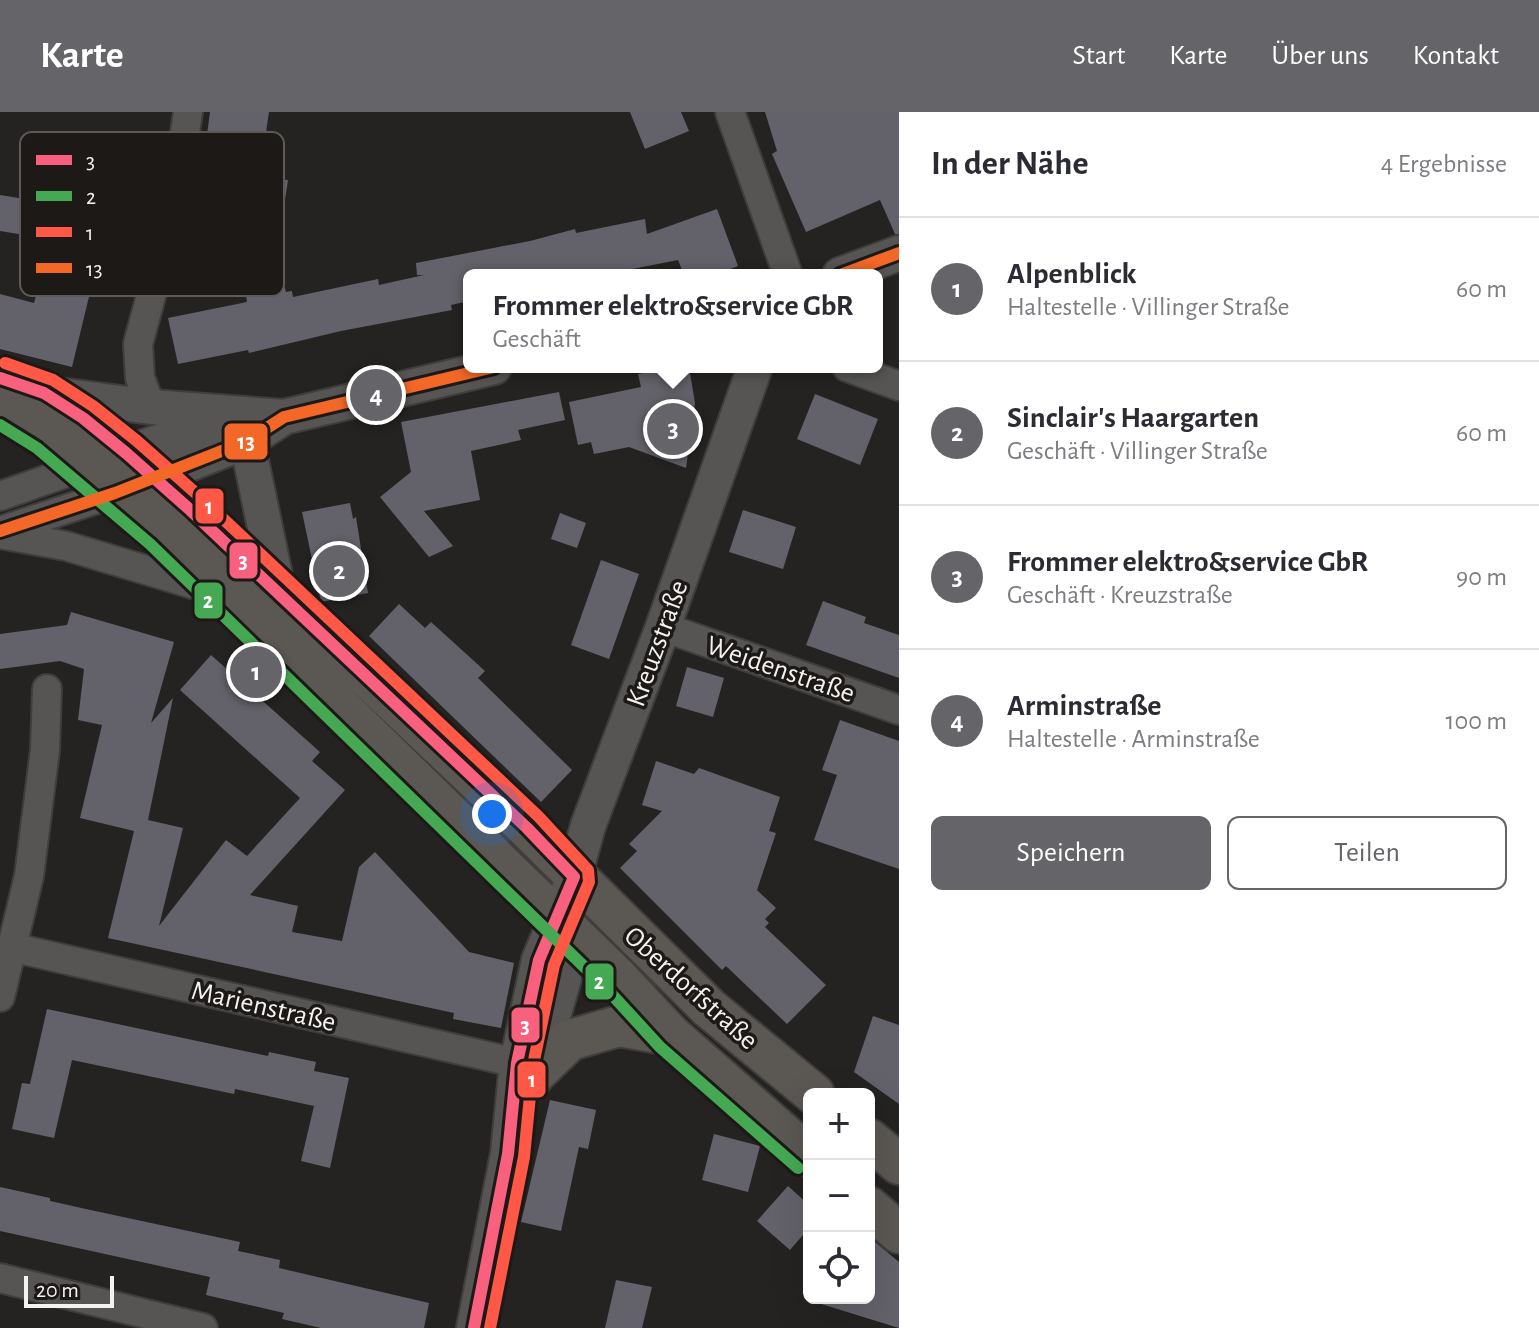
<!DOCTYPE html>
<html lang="de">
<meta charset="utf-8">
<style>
body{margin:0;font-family:"Alegreya Sans",sans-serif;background:#f2f2f3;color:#2b2b33}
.controls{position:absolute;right:24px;bottom:24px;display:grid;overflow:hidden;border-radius:12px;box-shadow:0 8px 32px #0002}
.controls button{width:72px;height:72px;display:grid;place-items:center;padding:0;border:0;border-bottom:2px solid #e1e1e2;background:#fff;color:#2b2b33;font:40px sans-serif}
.scale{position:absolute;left:24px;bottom:20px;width:90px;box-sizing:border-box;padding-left:8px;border:4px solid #f4f2f1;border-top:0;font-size:22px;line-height:28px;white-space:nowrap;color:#f4f2f1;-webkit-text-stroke:6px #1c1917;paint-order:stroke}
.you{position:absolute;left:492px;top:702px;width:28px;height:28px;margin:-20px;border:6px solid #fff;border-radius:50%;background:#1a73e8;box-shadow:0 0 0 12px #1a73e833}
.badge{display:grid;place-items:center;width:52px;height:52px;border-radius:50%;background:#656468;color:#fff;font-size:26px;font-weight:700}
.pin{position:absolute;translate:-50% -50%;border:4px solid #fff;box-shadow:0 2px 8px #0006}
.popup{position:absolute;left:463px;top:157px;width:420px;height:104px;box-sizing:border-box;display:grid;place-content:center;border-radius:12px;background:#fff;filter:drop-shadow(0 2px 6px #0005);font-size:26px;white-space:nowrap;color:#7c7c81}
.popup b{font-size:30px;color:#2b2b33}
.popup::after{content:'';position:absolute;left:50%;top:100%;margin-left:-16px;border:16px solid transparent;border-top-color:#fff}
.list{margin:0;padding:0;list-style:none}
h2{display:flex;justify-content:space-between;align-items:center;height:104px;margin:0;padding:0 32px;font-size:34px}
h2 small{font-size:26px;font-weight:400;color:#7c7c81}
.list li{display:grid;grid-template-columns:52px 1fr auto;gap:24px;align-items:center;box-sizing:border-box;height:144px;padding:0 32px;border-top:2px solid #e1e1e2}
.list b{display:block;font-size:30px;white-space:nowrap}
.list p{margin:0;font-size:26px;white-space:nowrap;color:#7c7c81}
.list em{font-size:26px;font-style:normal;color:#7c7c81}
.actions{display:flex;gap:16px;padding:24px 32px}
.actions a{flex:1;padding:18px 0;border:2px solid #656468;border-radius:12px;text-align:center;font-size:28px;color:#656468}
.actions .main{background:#656468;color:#fff}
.icon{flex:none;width:44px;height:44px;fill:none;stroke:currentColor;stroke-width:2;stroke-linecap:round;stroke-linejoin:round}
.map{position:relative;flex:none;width:899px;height:1216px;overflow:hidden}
header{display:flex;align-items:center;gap:48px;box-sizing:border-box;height:112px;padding:0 40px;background:#656468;color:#fff}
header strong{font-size:38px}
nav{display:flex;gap:44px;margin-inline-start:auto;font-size:28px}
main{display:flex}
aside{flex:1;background:#fff}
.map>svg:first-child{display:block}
.building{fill:#63626a}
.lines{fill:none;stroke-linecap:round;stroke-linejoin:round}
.minor-casing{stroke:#403e3d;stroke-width:32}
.tertiary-casing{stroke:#403e3d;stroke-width:38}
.secondary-casing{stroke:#403e3d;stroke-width:44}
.minor{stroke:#565554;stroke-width:28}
.tertiary{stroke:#565554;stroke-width:34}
.secondary{stroke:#5b5854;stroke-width:40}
.bus-1-casing{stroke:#1c1917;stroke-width:18}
.bus-2-casing{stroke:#1c1917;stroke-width:18}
.bus-3-casing{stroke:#1c1917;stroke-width:18}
.bus-4-casing{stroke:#1c1917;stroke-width:18}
.bus-1{stroke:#f8607d;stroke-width:12}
.bus-2{stroke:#45a953;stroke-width:12}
.bus-3{stroke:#ff5846;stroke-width:12}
.bus-4{stroke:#f36827;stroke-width:12}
.labels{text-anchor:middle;stroke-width:7;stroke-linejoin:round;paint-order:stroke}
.street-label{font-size:28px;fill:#f4f2f1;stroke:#1c1917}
.key{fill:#1c1917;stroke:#5d5a58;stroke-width:2}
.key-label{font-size:22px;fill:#f4f2f1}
.line-badge{stroke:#1c1917;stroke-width:3}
.badge-label{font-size:22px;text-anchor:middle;font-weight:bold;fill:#fff}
</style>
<header>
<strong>Karte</strong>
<nav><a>Start</a><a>Karte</a><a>Über uns</a><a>Kontakt</a></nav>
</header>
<main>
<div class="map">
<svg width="899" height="1216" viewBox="0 0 899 1216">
<rect width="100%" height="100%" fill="#252322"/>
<!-- building -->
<path class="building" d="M210 0H269L259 66 288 68 276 145 286 180 292 179 293 185 378 167 379 173 424 163H417L416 151 530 129 575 117 576 121 645 107 647 122 717 97 738 154 715 163H684L678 148 602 163H469V189L451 193 452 198 341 219 249 241 248 238 178 252 168 206 247 190 239 140 195 131 197 60 202 61Z
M630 0H681L689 19 645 37Z
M765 0H899V122H895L880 88 806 120 772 42 777 39Z
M0 83 43 90 37 125 0 119Z
M54 118 102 131 72 255 0 237V182L34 191Z
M674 255H689L695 291 686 356 629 335 594 342 591 330 578 333 569 290 641 275 638 262Z
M559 280 565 308 518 318 521 328 471 339 480 388 424 399 453 434 429 445 380 385 411 360 401 310Z
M815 282 878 307 860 353 797 327Z
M350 391 353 407 356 405 368 481 321 490 302 400Z
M743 398 796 415 783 457 729 440Z
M560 401 586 411 577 436 551 427Z
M601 448 639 462 609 547 571 533Z
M823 489 866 505 864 511 899 523V566L806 533Z
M399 492 425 516 431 510 485 559 478 566 572 658 541 690 369 524Z
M71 500 174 530 151 611 173 586 148 708 183 716 159 814 226 728 247 744 300 686 180 578 211 543 320 640 312 649 345 678 250 783 298 794 292 820 342 829 359 755 375 740 469 840 514 851 501 916 453 907 454 901 108 826 134 719 80 706 102 613 78 608 84 557 60 549 0 557V522L67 513Z
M687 555 724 566 713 605 676 594Z
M840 608 899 629V757L814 728 837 663 822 658Z
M656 649 694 662 699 656 780 685 769 719 776 721 757 778 776 796 765 807 769 811 765 815 826 873 787 912 726 854 722 858 620 756 637 739 629 732 662 699 642 693Z
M47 897 268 944 269 940 316 950 314 959 349 966 330 1056 301 1049 314 994 235 977 234 982 72 948 54 1026 12 1017 22 971 30 972Z
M873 904 899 913V992L854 960Z
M550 988 596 998 588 1037 579 1035 561 1119 521 1110Z
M714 1022 760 1034 748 1080 702 1068Z
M788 1074 809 1093V1116L790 1138 757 1109Z
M0 1075 50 1086V1089L95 1099 240 1130 238 1139 280 1148 279 1156 429 1191 424 1216H321L282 1207 284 1201 206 1183 210 1165 0 1119Z
M869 1125 899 1150V1216L818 1191 819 1186H869Z
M616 1168 652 1175 642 1216H605Z"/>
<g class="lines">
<!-- minor casing -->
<g class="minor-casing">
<path id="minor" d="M730 0 788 163
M847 255 899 274
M151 295 140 266 138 232 173 103 188 0
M0 384 86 354
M0 419 115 381
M0 422 66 434 216 479
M663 515 899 598
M11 835 517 951
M0 885 29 764 45 638 47 577
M0 1166 203 1216"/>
</g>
<!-- tertiary casing -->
<g class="tertiary-casing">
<path id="tertiary" d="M840 163 899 141
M44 281 151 295 284 305
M247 329 279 483
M104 348 159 330 222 302
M131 375 247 329 284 305 494 255
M535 967 564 866 558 808
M474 1216 508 1042 517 951 539 848 574 765 588 714 663 515 755 255"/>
</g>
<!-- secondary casing -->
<g class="secondary-casing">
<path id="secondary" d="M0 266 44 281 83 306 126 341 188 396 527 716 709 896 814 982
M0 296 17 303 47 323 161 420 616 864 671 923 809 1044
M538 959 570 928 619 914 671 923
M869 1027 899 1052
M869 1095 899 1121"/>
</g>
<!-- minor -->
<use href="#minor" class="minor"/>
<!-- tertiary -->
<use href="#tertiary" class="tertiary"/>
<!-- secondary -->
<use href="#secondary" class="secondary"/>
<!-- bus-1 casing -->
<g class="bus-1-casing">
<path id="bus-1" d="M0 266 44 281 83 306 126 341 188 396 527 716 574 765 539 848 517 951 508 1042 474 1216"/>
</g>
<!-- bus-2 casing -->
<g class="bus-2-casing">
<path id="bus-2" d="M0 313 37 336 150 432 605 875 660 935 798 1056"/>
</g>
<!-- bus-3 casing -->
<g class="bus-3-casing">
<path id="bus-3" d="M5 251 53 268 93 294 137 329 199 384 538 704 588 758 589 770 554 853 533 953 524 1045 490 1216"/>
</g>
<!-- bus-4 casing -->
<g class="bus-4-casing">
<path id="bus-4" d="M840 163 899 141
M0 419 115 381 247 329 284 305 494 255"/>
</g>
<!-- bus-1 -->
<use href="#bus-1" class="bus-1"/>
<!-- bus-2 -->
<use href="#bus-2" class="bus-2"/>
<!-- bus-3 -->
<use href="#bus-3" class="bus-3"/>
<!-- bus-4 -->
<use href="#bus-4" class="bus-4"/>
</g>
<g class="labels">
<!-- street labels -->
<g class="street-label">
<text transform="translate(656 531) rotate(-70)" y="10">Kreuzstraße</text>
<text transform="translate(781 556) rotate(19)" y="10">Weidenstraße</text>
<text transform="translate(692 875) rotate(42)" y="10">Oberdorfstraße</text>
<text transform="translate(264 893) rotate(13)" y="10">Marienstraße</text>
</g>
</g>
<!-- legend -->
<rect x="20" y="20" width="264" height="164" rx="12" class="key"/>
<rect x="36" y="43" width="36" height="10" fill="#f8607d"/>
<rect x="36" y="79" width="36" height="10" fill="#45a953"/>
<rect x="36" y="115" width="36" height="10" fill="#ff5846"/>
<rect x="36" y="151" width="36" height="10" fill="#f36827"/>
<g class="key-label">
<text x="86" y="56">3</text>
<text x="86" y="92">2</text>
<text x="86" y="128">1</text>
<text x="86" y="164">13</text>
</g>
<g class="line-badge">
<rect x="223" y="310" width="46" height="39" rx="8" fill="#f36827"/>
<rect x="194" y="375" width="31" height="38" rx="8" fill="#ff5846"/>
<rect x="228" y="429" width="31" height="39" rx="8" fill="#f8607d"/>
<rect x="193" y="469" width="31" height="39" rx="8" fill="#45a953"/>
<rect x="584" y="850" width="31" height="39" rx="8" fill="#45a953"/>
<rect x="510" y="894" width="31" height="38" rx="8" fill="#f8607d"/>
<rect x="516" y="948" width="31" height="39" rx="8" fill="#ff5846"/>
</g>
<g class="badge-label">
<text x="246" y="337">13</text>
<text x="209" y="402">1</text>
<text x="243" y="456">3</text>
<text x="208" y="496">2</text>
<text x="599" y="877">2</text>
<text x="525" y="921">3</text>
<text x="532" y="975">1</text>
</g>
</svg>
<div class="controls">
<button>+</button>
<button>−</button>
<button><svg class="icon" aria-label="locate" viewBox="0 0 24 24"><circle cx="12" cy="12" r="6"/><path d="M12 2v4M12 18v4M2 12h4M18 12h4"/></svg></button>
</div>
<div class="scale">20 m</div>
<div class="you"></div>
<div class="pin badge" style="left:256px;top:560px">1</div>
<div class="pin badge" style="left:339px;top:459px">2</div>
<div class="pin badge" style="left:673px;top:317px">3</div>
<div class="popup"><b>Frommer elektro&amp;service GbR</b>Geschäft</div>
<div class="pin badge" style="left:376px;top:283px">4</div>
</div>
<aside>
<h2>In der Nähe<small>4 Ergebnisse</small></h2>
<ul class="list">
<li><span class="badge">1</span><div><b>Alpenblick</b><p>Haltestelle · Villinger Straße</p></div><em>60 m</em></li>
<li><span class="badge">2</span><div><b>Sinclair's Haargarten</b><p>Geschäft · Villinger Straße</p></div><em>60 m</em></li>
<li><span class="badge">3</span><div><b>Frommer elektro&amp;service GbR</b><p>Geschäft · Kreuzstraße</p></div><em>90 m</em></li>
<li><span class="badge">4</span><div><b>Arminstraße</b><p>Haltestelle · Arminstraße</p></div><em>100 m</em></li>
</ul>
<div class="actions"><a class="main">Speichern</a><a>Teilen</a></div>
</aside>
</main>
